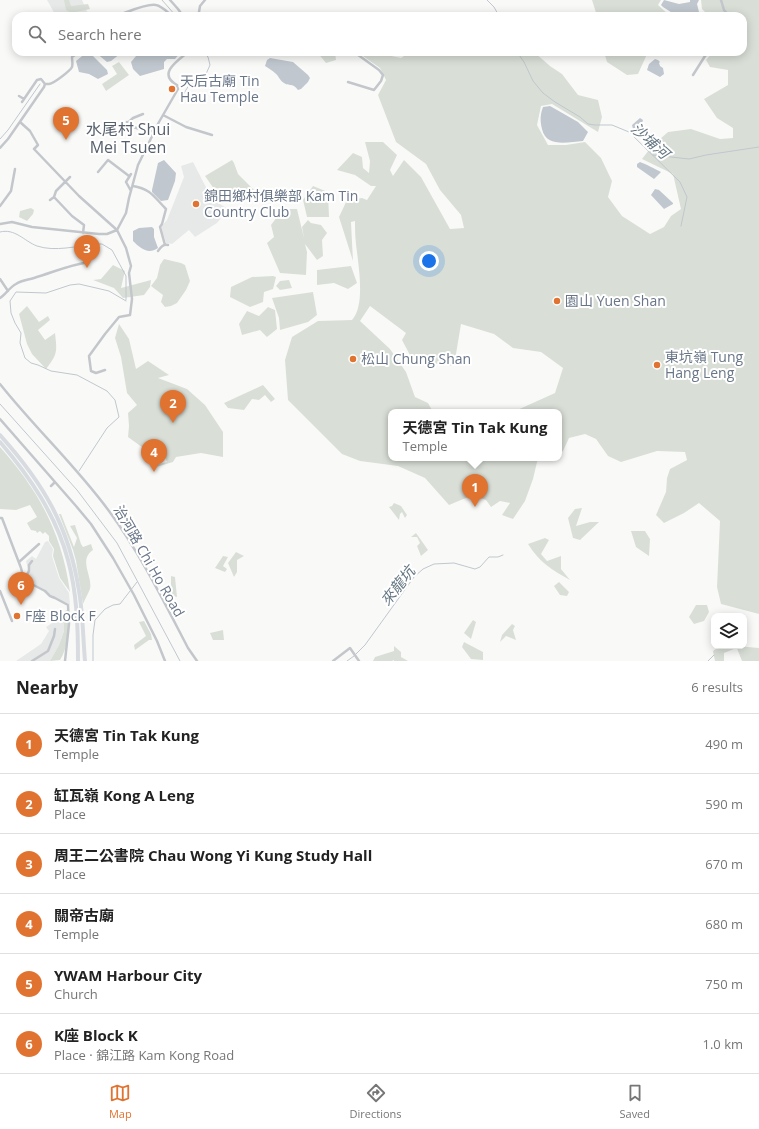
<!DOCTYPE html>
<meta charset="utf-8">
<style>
body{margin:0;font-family:"Open Sans","Noto Sans TC",sans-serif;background:#f2f2f2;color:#222}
.controls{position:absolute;right:12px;bottom:12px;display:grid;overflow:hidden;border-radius:8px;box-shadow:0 2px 10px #0003}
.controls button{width:36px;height:36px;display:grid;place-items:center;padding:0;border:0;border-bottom:1px solid #e0e0e0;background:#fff;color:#222;font:20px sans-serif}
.you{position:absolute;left:429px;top:261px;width:14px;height:14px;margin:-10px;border:3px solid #fff;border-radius:50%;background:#1a73e8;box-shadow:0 0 0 6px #1a73e833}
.badge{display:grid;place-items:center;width:26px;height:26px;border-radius:50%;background:#e17331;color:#fff;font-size:13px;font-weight:700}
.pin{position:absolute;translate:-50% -33px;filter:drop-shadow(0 1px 2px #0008)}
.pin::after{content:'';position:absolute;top:21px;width:14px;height:12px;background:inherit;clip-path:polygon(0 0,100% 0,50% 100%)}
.popup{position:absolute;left:388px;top:409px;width:174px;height:52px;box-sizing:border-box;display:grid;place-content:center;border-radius:8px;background:#fff;filter:drop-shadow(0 1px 3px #0005);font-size:13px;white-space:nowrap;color:#767676}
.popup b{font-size:15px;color:#222}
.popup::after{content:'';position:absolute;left:50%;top:100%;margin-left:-8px;border:8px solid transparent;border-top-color:#fff}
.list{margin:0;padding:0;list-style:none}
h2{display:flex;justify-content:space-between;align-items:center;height:52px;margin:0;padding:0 16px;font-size:17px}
h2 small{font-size:13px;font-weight:400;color:#767676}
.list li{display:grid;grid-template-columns:26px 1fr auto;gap:12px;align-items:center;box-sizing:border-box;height:60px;padding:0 16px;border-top:1px solid #e0e0e0}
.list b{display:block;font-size:15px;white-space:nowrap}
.list p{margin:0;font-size:13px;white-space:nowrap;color:#767676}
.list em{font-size:13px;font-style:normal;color:#767676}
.icon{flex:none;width:22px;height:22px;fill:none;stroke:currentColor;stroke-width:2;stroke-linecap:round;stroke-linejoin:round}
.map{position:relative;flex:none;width:759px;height:661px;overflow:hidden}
.search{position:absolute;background:#fff;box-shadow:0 2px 10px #0003;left:12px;right:12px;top:12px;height:44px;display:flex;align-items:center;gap:10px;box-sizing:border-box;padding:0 14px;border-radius:12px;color:#767676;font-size:15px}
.sheet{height:412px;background:#fff}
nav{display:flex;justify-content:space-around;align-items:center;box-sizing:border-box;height:56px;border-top:1px solid #e0e0e0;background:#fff;font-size:11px;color:#767676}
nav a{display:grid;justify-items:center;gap:2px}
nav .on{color:#e17331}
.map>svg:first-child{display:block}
.built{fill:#e7e9e9}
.green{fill:#d9dfd7}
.water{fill:#c0c7ce}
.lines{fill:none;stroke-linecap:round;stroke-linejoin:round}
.stream{stroke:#c0c7ce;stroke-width:1}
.minor{stroke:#c3c7cb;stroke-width:2.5}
.primary{stroke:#d8dbe0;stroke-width:4}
.poi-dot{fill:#e17331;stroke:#fff;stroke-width:1.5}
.labels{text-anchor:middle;stroke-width:4;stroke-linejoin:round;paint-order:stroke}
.poi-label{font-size:14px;fill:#697688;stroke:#fff;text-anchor:start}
.street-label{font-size:14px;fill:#697688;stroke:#fff}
.water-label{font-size:15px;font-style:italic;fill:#657783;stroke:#fff}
.quarter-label{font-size:16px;fill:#57606d;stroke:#fff}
</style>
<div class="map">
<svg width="759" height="661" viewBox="0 0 759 661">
<rect width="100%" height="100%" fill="#f9faf8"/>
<!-- built -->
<path class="built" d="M47 0H82L89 16H56Z
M193 162 212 199 228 209 217 223 195 237 189 230 172 244 166 243 161 227 167 220 184 177 181 166Z
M48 541 53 549 52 556 59 578 69 593 70 605 55 597 51 595 45 590 25 579 24 578 28 569 26 561 32 556 36 559 45 542Z
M64 615V631L59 645 50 661H16L41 644 49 631 46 627Z"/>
<!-- green -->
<path class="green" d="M64 0H69L71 6 88 4 90 9 71 13 66 10Z
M592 0H661L658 5 670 16H597Z
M701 0H759V614L721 604 717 587 720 521 699 503 684 513 664 523 656 515 666 492 667 478 670 469 687 460 685 452 657 451 621 462 608 456 596 439 585 434 569 438 563 451 559 452V412H505L515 411 555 393 563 368 541 352 513 348 494 334 461 324 454 366 422 362 411 357 402 340 406 333 370 306 360 321 390 349 406 372 415 397 428 403 433 412H391V458H538L533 479 525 501 513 519 502 515 510 503 500 501 491 507 486 500 473 495 449 505 425 478 398 466 360 461 342 454 288 400 285 360 292 337 318 321 352 320C366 305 358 263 356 244 355 236 355 229 355 221L351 222 353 261 339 217 347 200 362 198 367 200 376 186H371L355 175 337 170 353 153 362 157 363 168 369 173 370 161 365 142H383L397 155 390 170 393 176 404 160 421 177 450 229 464 228 461 215 440 190 426 164 396 142 378 95 386 80 380 68 363 56 367 52H372L401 58 410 52H534L550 66 562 74 578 95 598 100 602 117 598 132 552 104 541 106 537 125 548 145H566L585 142 601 158 612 181 608 197 622 216 650 234 664 227 671 216 681 209 673 174 642 159 652 146 668 132 691 129 720 139 733 138V128L717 118 704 99 728 85V70L710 67 706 60 713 52H743V16H709L702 9Z
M317 52H335L336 60 326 63Z
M604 52H648L638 74 627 75 607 62Z
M119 62 129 75 106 91 102 84 117 74 112 66Z
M232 160 234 163 238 174 257 193 251 199 246 196 240 200 223 202 205 176Z
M313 186 328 192 329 217H307L303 200Z
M31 208 34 210 33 214 27 221 19 217 20 211Z
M283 209H297L304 238 302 227 308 220 311 223 321 225 327 233 322 240 323 256 317 260 305 244 307 252 306 275 280 273 267 243 274 237 271 225Z
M164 259 181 263 185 265 190 281 186 290 177 303 171 306 165 307 161 302 163 295 151 286 157 278 160 265Z
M113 265 125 271 121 288 151 280 150 287 144 295 123 298 114 288 93 280 101 279Z
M351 266 357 283 348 289 334 283 317 285V270Z
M273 276 276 277 273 289 264 292 263 302 250 307 230 297 231 287 252 277Z
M289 280 292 288 280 290 276 286 280 281Z
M313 292 317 315 308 322 280 330 279 318 272 298Z
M27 306 39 322 48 316 50 320 38 330 45 340 55 333C57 351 58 354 46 369L32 354 27 344 19 314Z
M268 307 275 310 277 329 267 337 260 330 242 335 239 324 247 311 259 316Z
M119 324 129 339 136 369 148 361 169 375 158 378 187 389 205 405 223 432V457L201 453 176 457 173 462 153 468 156 465 167 462 164 455 157 458 128 437 129 426 128 413 137 405 127 393 121 357 115 338Z
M263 385 275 399 271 402 265 395 259 400 252 399 244 410 228 408 224 403Z
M0 447C39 491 62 533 70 592L60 578 53 556 54 549 49 541V536L45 532 43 534 40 531 37 533 36 531 31 530 27 523 37 517 30 505 16 510 0 509Z
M394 503 401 506 407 515 405 518 402 512 400 514 399 520 389 507 392 506Z
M582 508 576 526 590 522H599L580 540 573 538 568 518 575 509Z
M59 514H61L74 547 77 538 70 526 75 525 81 544 83 547 91 544 93 550C78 560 93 576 90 589 88 594 85 599 83 604L76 561 73 550Z
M631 531H645L650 539 649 556 636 547Z
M416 533 428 550 421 556 417 546 420 543 417 537H411Z
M545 538 549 540 541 554 547 561 561 556V569L570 580C552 570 539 562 528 544Z
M236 552 244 556 237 560V572L234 577 228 563Z
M223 556 228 557 223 566 227 569 225 572 215 568Z
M171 576 175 577 177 597 170 595 165 597 162 589H171Z
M559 582 569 592 567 596 560 595 554 586Z
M696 605H707L709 612 704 621 694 624 689 617Z
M68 609C68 627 69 646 60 660L50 661 59 645 64 631V612Z
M473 620 476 622 471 639 464 633Z
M144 621 151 634 152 640H149L135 650 134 645 146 636 139 622Z
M512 624 515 626 513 630 516 640 506 636 500 642 502 635Z
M223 630 224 640H213L210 633Z
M464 642 483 652V660L471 659 462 647Z
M394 646 401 652V657L408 661H394V660L392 661H373L375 657 394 651Z
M720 646H730L734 649 724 653V661H715L713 651Z
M736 646 759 648V661H742Z"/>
<!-- water -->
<path class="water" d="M664 0 679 4 690 2V0H699L697 4 700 16H677L663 7 661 5Z
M87 52H89L107 70 108 74 98 79 89 74 79 72 76 61Z
M95 52H121L120 54 111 61 107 62Z
M145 52H181L175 59H167L164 62V69L140 76 133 69 131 62 136 56Z
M270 58 293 62 308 75 310 78 308 82 301 89 298 90C292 82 289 87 284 83 280 81 279 76 275 73 272 70 268 68 265 66L267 60Z
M655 59 658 60 660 62 659 63 660 66 663 68 664 74 660 77 647 70 649 64Z
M550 106 578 122 588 132 583 141C568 142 546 148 542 129 540 121 540 115 543 107Z
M640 118 643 120 642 123 645 134H641L633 129 632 125Z
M164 160 176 173 175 181 168 200 161 201 152 192V190L158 163Z
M640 162C646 164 655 169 661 172L654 179 637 167V164Z
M655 189 659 190 673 203V204L664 209 651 195Z
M152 227 154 229V237L158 248C148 255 140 248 133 241V231L139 228Z"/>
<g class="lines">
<!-- stream -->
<path class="stream" d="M162 0 176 16
M487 0 494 7 499 16
M517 52 524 62 533 81 543 93 555 102 580 117 588 124 595 125H612L629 132 680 182 687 197 681 226
M180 100 189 85 206 74 210 65 208 57 203 52
M0 139 8 130 40 84
M653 155 689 159 706 155 759 147
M0 232C15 228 24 241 37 246 55 252 77 246 95 244H102L112 250 126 276V300
M0 404 77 490 117 543 180 661
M79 471 107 428 119 417 115 400 107 391 77 375 51 371 38 365 31 363 25 358 20 343 21 333 15 323 11 313 10 301 16 292 46 293 70 285 79 284 109 291 126 301
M356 654 365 645 414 577 423 569 434 564 454 563 475 569 480 567 489 557H498L503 555
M93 661V635L95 620 105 609 113 605 120 604 137 582
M347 661 354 656
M708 661 714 655"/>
<!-- minor -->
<path class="minor" d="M170 0 178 9 183 16
M721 0 724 10 729 16
M116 16C126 13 146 3 156 5 162 6 167 12 172 16
M197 16 199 12 200 6 205 0
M693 75 705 56 709 52
M348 82 374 90 381 81 383 75 379 70 354 52
M45 84C46 84 47 84 49 84 53 84 70 71 72 67 73 64 72 60 72 57L79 52
M19 96 24 99
M22 102 37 80 41 79 45 84
M163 115 186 127 212 135
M20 122 30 131 38 145 34 149 79 196 117 230 126 248 131 266 129 273 132 299 130 315 119 317 105 334 89 356 91 371 96 373 105 370
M127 122C131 126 135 128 140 129 146 130 149 129 154 132
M121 129 133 118 143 114
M0 148 8 139 44 87 45 84
M98 172 108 160 129 176
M131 174 126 182 131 191
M133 186C151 189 154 197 166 209L162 224 160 227 165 245
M54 197 72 216 84 225 83 233
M50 200 54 197 56 191 70 177
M0 206 11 191 15 169
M0 224 12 222 32 227 99 234H107L117 230 126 213 129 198 138 165 159 122 178 89 177 85C157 74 177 61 188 52
M158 251C161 247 163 244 168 245
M0 279 8 291
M0 298C6 294 10 287 16 284 22 280 28 280 34 278 54 272 69 265 89 262
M0 384C35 428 76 466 109 511 140 553 164 602 188 648L197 661
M0 419 76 506 91 524 113 558 134 595 157 641 165 661
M51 486 55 482
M0 518H2L21 568 24 580 45 591 50 596 55 598 68 605 69 624 65 661
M19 562 39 544
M24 580 29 571V565L32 561
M0 591 12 621
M32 661 48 651 54 636 55 629
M333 661 350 648 359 661"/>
<!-- primary -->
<path class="primary" d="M0 435C43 483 69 526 79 591 83 614 83 638 85 661
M0 442C30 477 56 515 68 560 77 593 78 627 78 661"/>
</g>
<!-- markers -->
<g class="poi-dot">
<circle cx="172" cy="89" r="4"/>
<circle cx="196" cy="204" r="4"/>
<circle cx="557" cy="301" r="4"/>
<circle cx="353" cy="359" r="4"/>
<circle cx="657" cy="365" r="4"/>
<circle cx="17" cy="616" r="4"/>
</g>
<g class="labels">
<!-- poi labels -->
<g class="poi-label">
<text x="180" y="86">天后古廟 Tin<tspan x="180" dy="16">Hau Temple</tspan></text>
<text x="204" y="201">錦田鄉村俱樂部 Kam Tin<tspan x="204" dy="16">Country Club</tspan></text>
<text x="565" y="306">園山 Yuen Shan</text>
<text x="665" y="362">東坑嶺 Tung<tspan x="665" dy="16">Hang Leng</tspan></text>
<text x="361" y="364">松山 Chung Shan</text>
<text x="25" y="621">F座 Block F</text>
</g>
<!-- street labels -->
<g class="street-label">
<text transform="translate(149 561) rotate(60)" y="5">治河路 Chi Ho Road</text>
</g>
<!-- water labels -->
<g class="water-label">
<text transform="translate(650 141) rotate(42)" y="5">沙埔河</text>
<text transform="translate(398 586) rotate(-52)" y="5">來龍坑</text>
</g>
<!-- quarter labels -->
<g class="quarter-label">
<text x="128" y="135">水尾村 Shui<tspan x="128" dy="18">Mei Tsuen</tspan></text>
</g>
</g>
</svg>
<div class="controls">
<button><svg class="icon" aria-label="layers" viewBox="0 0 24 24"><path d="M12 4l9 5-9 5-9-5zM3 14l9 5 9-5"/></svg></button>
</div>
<div class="you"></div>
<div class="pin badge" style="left:475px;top:507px">1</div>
<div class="popup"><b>天德宮 Tin Tak Kung</b>Temple</div>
<div class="pin badge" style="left:173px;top:423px">2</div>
<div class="pin badge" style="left:87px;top:268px">3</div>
<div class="pin badge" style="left:154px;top:472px">4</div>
<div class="pin badge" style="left:66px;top:140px">5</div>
<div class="pin badge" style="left:21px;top:605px">6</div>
<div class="search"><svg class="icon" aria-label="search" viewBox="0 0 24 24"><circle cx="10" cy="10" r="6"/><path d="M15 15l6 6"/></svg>Search here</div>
</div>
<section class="sheet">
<h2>Nearby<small>6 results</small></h2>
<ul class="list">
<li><span class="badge">1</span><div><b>天德宮 Tin Tak Kung</b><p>Temple</p></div><em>490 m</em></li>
<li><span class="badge">2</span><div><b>缸瓦嶺 Kong A Leng</b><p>Place</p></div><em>590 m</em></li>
<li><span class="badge">3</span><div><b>周王二公書院 Chau Wong Yi Kung Study Hall</b><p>Place</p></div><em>670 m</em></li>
<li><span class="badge">4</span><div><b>關帝古廟</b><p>Temple</p></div><em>680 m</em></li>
<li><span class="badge">5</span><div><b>YWAM Harbour City</b><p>Church</p></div><em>750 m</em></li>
<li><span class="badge">6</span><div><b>K座 Block K</b><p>Place · 錦江路 Kam Kong Road</p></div><em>1.0 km</em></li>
</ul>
</section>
<nav>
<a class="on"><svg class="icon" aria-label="map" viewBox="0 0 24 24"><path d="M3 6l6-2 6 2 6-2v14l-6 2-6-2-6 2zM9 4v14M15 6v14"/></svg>Map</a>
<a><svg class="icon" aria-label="directions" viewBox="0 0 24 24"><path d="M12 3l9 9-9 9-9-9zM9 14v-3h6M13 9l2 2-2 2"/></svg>Directions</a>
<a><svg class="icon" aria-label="saved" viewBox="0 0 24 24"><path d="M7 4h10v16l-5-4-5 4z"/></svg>Saved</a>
</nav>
